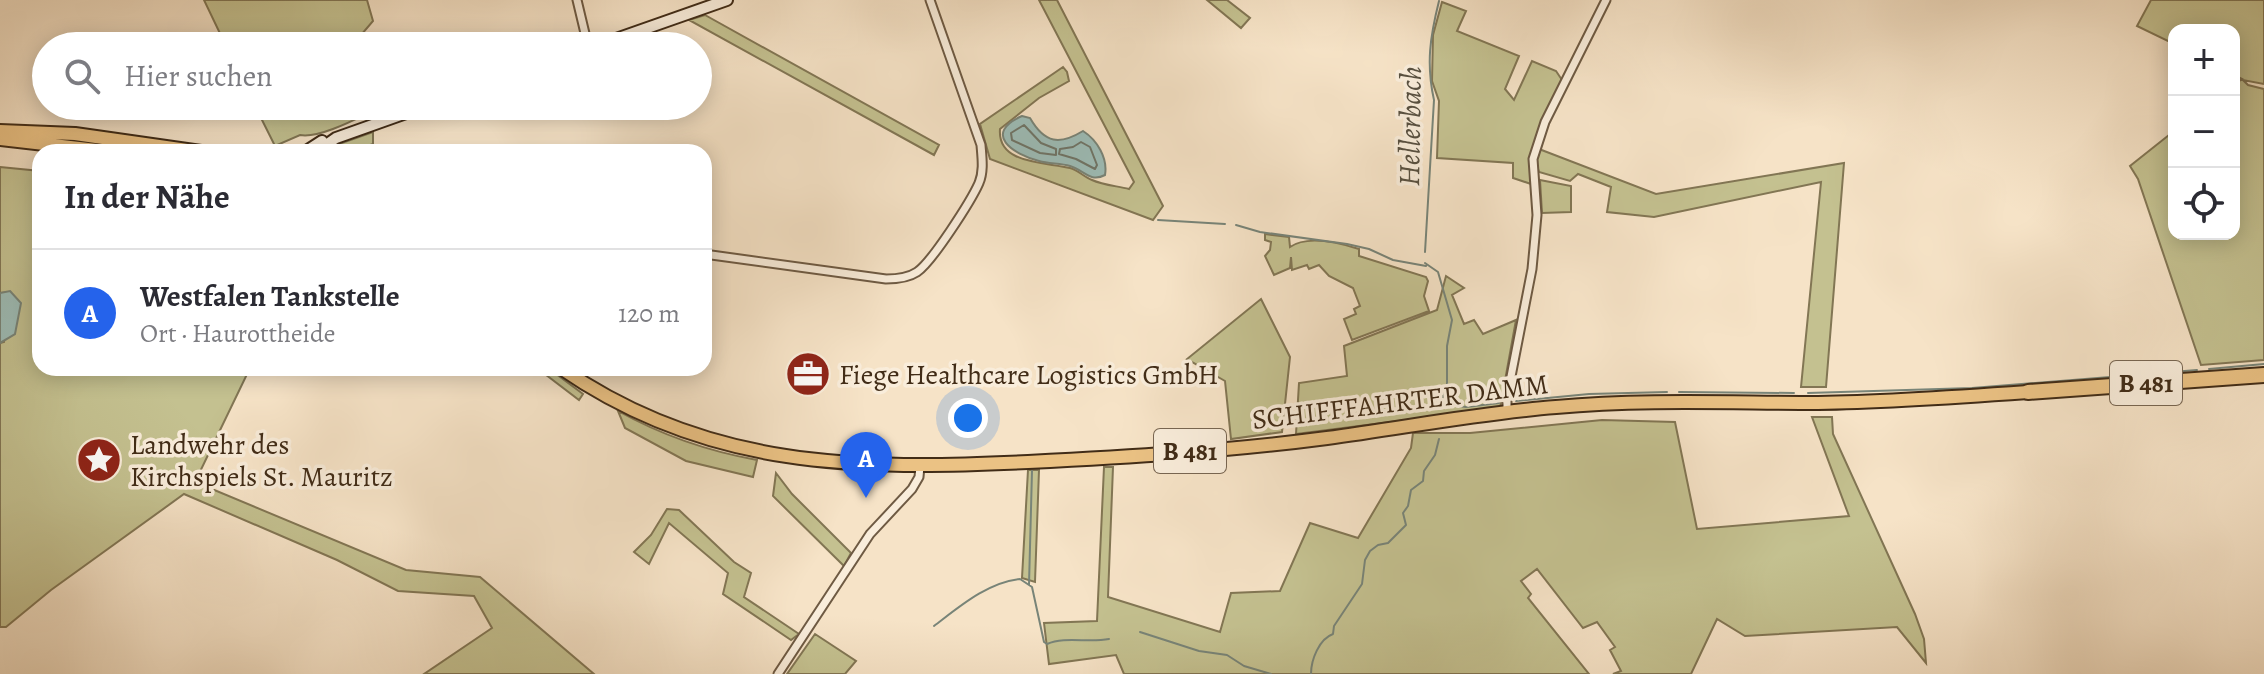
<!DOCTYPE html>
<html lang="de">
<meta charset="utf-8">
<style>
body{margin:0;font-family:Alegreya,serif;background:#f7f7f7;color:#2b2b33}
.controls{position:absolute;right:24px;top:24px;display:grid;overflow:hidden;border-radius:16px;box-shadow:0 4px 20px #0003}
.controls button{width:72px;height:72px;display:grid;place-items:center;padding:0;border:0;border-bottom:2px solid #e1e1e2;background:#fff;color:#2b2b33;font:40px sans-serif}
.you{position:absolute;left:968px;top:418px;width:28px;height:28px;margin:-20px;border:6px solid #fff;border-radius:50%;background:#1a73e8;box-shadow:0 0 0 12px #1a73e833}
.badge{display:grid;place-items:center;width:52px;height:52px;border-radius:50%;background:#2563eb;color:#fff;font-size:26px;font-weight:700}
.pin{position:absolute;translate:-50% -66px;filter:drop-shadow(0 2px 4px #0008)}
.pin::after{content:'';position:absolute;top:42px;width:28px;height:24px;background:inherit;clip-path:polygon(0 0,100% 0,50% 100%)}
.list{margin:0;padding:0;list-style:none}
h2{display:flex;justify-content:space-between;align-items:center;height:104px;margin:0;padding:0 32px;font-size:34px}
h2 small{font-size:26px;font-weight:400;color:#7c7c81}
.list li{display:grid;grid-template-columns:52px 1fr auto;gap:24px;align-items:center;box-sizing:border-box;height:128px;padding:0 32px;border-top:2px solid #e1e1e2}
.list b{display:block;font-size:30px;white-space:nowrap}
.list p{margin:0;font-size:26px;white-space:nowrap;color:#7c7c81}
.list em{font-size:26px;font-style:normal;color:#7c7c81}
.icon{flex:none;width:44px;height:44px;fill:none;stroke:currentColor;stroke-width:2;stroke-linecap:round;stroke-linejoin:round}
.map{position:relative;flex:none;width:2264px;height:674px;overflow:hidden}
.search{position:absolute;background:#fff;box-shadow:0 4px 20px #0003;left:32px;top:32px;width:680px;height:88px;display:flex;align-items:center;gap:20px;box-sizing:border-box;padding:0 28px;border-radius:44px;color:#7c7c81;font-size:30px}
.panel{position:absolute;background:#fff;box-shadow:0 4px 20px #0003;left:32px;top:144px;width:680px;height:232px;border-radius:24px}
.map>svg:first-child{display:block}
.green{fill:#c4c190;stroke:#827654;stroke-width:2}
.water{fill:#9dbeb9;stroke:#788478;stroke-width:2}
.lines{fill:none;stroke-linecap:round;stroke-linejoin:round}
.shore{stroke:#6f7568;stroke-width:2}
.stream{stroke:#788478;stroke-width:2}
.street-casing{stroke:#6e5a43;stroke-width:11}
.secondary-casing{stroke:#412c17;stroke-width:14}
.primary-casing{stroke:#412c17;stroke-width:16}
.highway-casing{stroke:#412c17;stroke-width:18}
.street{stroke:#f9eddb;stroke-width:7}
.secondary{stroke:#f9eddb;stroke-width:10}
.primary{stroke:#ebc284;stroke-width:12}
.highway{stroke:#ebc284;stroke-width:14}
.labels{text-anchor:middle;stroke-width:7;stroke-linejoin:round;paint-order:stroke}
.shield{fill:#f9eddb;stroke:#786652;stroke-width:2}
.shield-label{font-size:26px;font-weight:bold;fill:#412c17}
.poi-label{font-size:28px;fill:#412c17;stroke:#f9eddb;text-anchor:start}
.street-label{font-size:28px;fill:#412c17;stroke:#f9eddb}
.water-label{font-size:30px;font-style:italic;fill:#585040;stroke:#f9eddb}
</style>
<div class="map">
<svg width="2264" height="674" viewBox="0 0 2264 674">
<rect width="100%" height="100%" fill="#f6e3c7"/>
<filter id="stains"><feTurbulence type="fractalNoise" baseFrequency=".0025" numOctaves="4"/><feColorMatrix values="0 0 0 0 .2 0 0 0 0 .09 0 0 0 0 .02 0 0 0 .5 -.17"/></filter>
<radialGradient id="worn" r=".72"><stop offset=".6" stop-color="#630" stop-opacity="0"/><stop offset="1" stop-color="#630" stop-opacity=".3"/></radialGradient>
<!-- green -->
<path class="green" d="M204 0H367L373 21 361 35 364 46H226Z
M1039 0H1057L1163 206 1153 220 990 159 980 124 1063 67 1067 72 1069 81 1039 98 1000 129C997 165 1047 162 1070 168 1078 170 1084 177 1092 180 1103 185 1117 186 1129 189L1134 182Z
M1207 0H1227L1250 18 1241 28Z
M2151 0H2264V84L2243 80 2248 85 2264 89V360L2201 365 2138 179 2130 166 2174 131V234H2234V85L2242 79 2234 75V30H2174V44L2137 26Z
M1442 2 1466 11 1457 31 1519 56 1505 89 1514 100 1532 61 1556 71 1562 80 1531 158 1534 185 1513 178V163L1437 158 1439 101 1432 81 1433 35Z
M705 15 939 145 934 155 689 20Z
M255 106H383C363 115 321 139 300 135L275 146Z
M373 132V144L350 152H326L339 144Z
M1539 149 1656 194 1844 163 1826 387H1801L1821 182 1654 217 1607 212 1611 187 1578 174 1570 181 1539 172 1535 160Z
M0 167 40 171V368H250L195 482 406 570 480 577 594 674H424L492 628 474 596 398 591 337 560 184 494 51 590 6 627H0V343L4 342 10 292 0 293Z
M1540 180 1571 186V212L1542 213Z
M1265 234 1289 237 1290 247C1307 235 1340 243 1359 249V256L1426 277 1428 281 1424 296 1429 311 1352 340 1344 319 1356 314 1354 309 1360 306 1353 288 1329 276 1319 265 1309 269 1307 265 1292 270 1291 257 1290 268 1274 275 1265 256 1270 250 1271 242 1265 240Z
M1446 276 1464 288 1452 295 1464 324 1474 320 1483 334 1516 320 1500 408 1296 434 1299 383 1347 376 1344 346 1437 310Z
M1261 299 1290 357 1282 432 1231 439 1225 381 1187 359Z
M537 368H548L583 394 579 400Z
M618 411C663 436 707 451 757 460L753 477 686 461 625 428Z
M1812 417H1832L1833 434 1915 614 1924 639 1926 663 1897 627 1745 636 1717 619 1691 674H1613L1621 671 1610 650 1615 647 1597 622 1583 628 1537 569 1521 581 1531 594 1528 598 1589 674H1124L1116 655 1049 664 1044 623 1097 621 1104 467H1113L1108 597 1220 632 1231 593 1280 591 1310 523 1358 538 1411 448 1413 433H1470L1602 420 1675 422 1697 529 1849 516Z
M1028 470H1039L1035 582 1022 578Z
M776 473 792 494 851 553 844 566 773 496Z
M667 509 679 510 734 562 751 573 744 597 799 634 791 640 723 594 728 573 669 523 649 564 634 552 651 535Z
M815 634 856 661 845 674H787Z"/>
<!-- water -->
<path class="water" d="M1022 116 1030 118C1045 144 1060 145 1083 131 1097 140 1108 158 1105 175 1090 183 1084 170 1070 166 1060 163 1049 164 1039 161 1013 154 982 134 1022 116Z
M10 291 21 303 15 334 0 343V293Z"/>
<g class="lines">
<!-- shore -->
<path class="shore" d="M1024 125 1041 143 1056 149V155L1040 153 1012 140 1011 133Z
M1081 142 1090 147 1097 165 1095 169 1076 159 1059 154 1060 149 1073 147Z"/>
<!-- stream -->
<path class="stream" d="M1158 220 1225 224
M1236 225 1260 232 1347 244 1369 249 1393 260 1426 266
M1425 252 1434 100C1426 64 1430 37 1439 1
M1425 263 1438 272 1452 320 1447 346V387L1439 406
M2209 369 2264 364
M1679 392 1794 393
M1808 393 1972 388 2197 370
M1516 401 1589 394 1667 392
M1441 404 1466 407 1499 403
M1029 585 1032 471
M934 626C959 607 988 582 1020 579L1032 587 1044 642 1047 644C1065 636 1088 643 1109 639
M1140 632 1199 651 1227 655 1244 666 1271 674
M1311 674C1311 660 1319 639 1333 634L1334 626 1362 584 1365 560 1370 551 1378 545 1388 543 1406 525 1403 513 1408 506 1411 490 1423 481 1424 471 1435 455 1439 439"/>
<!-- street casing -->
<g class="street-casing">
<path id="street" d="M577 0 588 46
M704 254 886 279C896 279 908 278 917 272 932 262 971 201 979 183 984 171 982 158 981 145L930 0
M1507 412V397L1532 269 1537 215 1533 159 1545 122 1606 0
M778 674 870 534 912 489 919 477 920 466"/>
</g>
<!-- secondary casing -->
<g class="secondary-casing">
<path id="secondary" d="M596 46 727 0
M305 152 322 141
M316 152 336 138 426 106"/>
</g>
<!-- primary casing -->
<g class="primary-casing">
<path id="primary" d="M0 131 75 134 201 152
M0 139 114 152
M561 368C707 469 858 470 1028 462 1128 457 1228 451 1327 438 1403 428 1479 413 1556 407 1644 399 1731 403 1818 403 1888 402 1958 397 2028 392"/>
</g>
<!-- highway casing -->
<g class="highway-casing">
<path id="highway" d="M2028 392 2264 375"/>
</g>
<!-- street -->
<use href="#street" class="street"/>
<!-- secondary -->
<use href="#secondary" class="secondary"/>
<!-- primary -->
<use href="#primary" class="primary"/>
<!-- highway -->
<use href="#highway" class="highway"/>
</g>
<!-- icons -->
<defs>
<g id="office-disc" transform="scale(2.3)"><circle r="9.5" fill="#8f2418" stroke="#f9eddb"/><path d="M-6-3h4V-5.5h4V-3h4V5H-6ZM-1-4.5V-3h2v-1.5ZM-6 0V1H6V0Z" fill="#fff"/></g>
<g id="sight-disc" transform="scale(2.3)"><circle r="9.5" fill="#8f2418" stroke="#f9eddb"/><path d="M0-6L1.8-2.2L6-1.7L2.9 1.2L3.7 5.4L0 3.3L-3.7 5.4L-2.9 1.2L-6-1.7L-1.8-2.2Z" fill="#fff"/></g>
</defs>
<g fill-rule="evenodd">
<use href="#office-disc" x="808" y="374"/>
<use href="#sight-disc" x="99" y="460"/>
</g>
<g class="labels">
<!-- shield labels -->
<g class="shield">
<rect x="2110" y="361" width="72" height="44" rx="6"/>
<rect x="1154" y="429" width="72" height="44" rx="6"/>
</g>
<g class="shield-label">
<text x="2146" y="392">B 481</text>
<text x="1190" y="460">B 481</text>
</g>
<!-- poi labels -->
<g class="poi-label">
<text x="839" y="384">Fiege Healthcare Logistics GmbH</text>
<text x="130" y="454">Landwehr des<tspan x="130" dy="32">Kirchspiels St. Mauritz</tspan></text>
</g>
<!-- street labels -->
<g class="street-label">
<text transform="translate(1400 401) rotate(-7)" y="10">SCHIFFFAHRTER DAMM</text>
</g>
<!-- water labels -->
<g class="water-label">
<text transform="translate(1410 126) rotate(-89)" y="10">Hellerbach</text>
</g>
</g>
<rect width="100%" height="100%" filter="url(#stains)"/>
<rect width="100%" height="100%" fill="url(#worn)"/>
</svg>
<div class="controls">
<button>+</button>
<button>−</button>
<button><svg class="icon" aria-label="locate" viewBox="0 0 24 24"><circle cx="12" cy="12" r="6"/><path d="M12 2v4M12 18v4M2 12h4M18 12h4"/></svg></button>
</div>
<div class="you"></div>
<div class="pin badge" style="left:866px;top:498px">A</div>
<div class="search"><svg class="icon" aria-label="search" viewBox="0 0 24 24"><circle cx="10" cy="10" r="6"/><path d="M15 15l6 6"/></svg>Hier suchen</div>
<section class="panel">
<h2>In der Nähe<small></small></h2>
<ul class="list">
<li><span class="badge">A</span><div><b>Westfalen Tankstelle</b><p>Ort · Haurottheide</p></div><em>120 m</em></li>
</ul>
</section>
</div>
